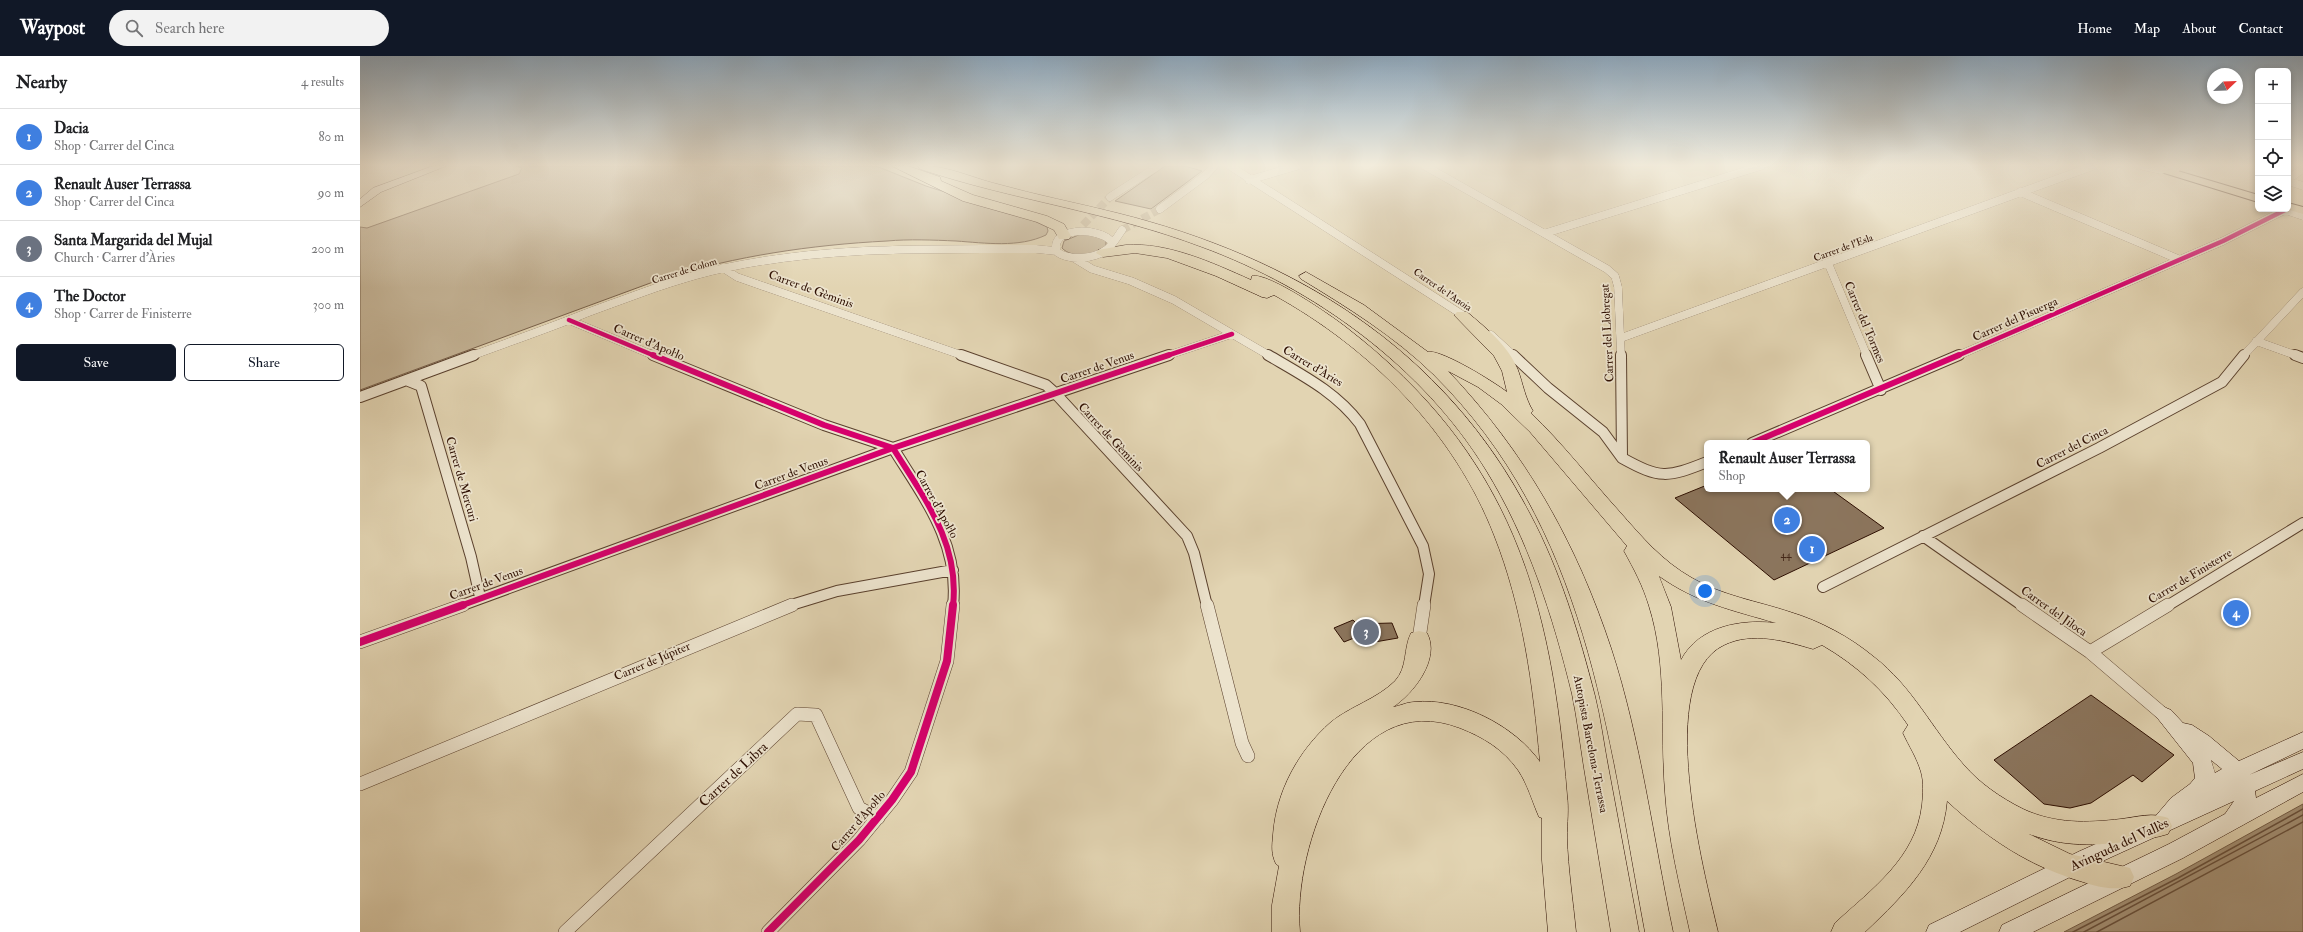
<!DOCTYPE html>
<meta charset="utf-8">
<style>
body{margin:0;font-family:"IM FELL Double Pica",serif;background:#f2f2f2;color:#202124}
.controls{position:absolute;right:12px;top:12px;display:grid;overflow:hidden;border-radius:6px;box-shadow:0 2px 6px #0003}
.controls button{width:36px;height:36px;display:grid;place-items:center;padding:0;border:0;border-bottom:1px solid #e0e0e0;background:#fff;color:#202124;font:20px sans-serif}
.compass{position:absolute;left:1847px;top:12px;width:36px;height:36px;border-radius:50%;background:#fff;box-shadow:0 2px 6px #0003;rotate:67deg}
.you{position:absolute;left:1345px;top:535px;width:14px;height:14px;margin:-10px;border:3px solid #fff;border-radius:50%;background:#1a73e8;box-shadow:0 0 0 6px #1a73e833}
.badge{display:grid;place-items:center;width:26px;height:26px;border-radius:50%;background:#111827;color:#fff;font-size:13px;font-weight:700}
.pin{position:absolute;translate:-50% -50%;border:2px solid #fff;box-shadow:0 1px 4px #0006}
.popup{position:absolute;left:1344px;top:384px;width:166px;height:52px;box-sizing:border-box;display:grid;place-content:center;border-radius:6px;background:#fff;filter:drop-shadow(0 1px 3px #0005);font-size:13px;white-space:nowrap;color:#757577}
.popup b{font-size:15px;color:#202124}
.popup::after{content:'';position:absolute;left:50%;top:100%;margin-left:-8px;border:8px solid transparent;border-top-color:#fff}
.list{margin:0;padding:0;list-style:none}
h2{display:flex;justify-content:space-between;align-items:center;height:52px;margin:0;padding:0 16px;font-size:17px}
h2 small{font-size:13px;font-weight:400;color:#757577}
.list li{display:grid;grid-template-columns:26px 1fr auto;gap:12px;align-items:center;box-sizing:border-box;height:56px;padding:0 16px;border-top:1px solid #e0e0e0}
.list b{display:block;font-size:15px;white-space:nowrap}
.list p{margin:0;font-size:13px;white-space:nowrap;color:#757577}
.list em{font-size:13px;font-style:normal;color:#757577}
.actions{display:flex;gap:8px;padding:12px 16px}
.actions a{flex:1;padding:9px 0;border:1px solid #111827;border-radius:6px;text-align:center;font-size:14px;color:#111827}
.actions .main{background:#111827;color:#fff}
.icon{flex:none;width:22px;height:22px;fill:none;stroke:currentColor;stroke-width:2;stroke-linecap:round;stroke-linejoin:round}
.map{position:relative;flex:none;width:1943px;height:876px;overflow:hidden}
header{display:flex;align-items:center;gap:24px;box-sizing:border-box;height:56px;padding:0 20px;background:#111827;color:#fff}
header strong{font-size:19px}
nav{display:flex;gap:22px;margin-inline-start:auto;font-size:14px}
.search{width:280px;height:36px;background:#f2f2f2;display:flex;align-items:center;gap:10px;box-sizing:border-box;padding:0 14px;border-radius:22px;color:#757577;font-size:15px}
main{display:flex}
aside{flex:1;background:#fff}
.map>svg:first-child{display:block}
.green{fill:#c3b294;stroke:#78604a}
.water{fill:#a49176;stroke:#745d47}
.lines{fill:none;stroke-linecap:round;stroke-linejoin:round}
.shore{stroke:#68503c;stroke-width:1.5}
.building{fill:#8b755d;stroke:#2d0e01}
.street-tunnel{stroke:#c7b697;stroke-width:8;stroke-dasharray:8 3.5;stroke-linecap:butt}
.street-far2-casing{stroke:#5a402d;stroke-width:8}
.street-far1-casing{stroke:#5a402d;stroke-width:12}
.street-casing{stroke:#5a402d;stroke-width:14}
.secondary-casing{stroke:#2d0e01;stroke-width:1}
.primary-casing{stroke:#2d0e01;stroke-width:2}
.highway-casing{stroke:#2d0e01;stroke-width:1}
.street-far2{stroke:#ece3cd;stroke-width:8}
.street-far1{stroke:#ece3cd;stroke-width:10}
.street{stroke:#ece3cd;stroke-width:13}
.secondary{fill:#ece3cd;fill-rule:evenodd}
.primary{fill:#e2d4b2;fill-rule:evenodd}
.highway{fill:#e2d4b2;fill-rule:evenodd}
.cycleway-far2-casing{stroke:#ece3cd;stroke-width:6}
.cycleway-far1-casing{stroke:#ece3cd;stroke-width:8}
.cycleway-casing{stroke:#ece3cd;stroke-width:10}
.cycleway-far2{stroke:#d6006c;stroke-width:4.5}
.cycleway-far1{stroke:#d6006c;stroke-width:6}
.cycleway{stroke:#d6006c;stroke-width:8}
.labels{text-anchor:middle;stroke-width:3.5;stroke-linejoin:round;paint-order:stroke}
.far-street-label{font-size:10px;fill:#2d0e01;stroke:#ece3cd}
.number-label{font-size:10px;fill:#442818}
.street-label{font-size:12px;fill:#2d0e01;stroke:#ece3cd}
.near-street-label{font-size:14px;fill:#2d0e01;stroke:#ece3cd}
</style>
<header>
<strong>Waypost</strong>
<div class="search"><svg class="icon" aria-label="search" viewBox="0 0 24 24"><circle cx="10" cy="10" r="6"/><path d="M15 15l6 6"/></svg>Search here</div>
<nav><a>Home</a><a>Map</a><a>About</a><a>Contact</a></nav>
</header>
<main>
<aside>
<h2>Nearby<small>4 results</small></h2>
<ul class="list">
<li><span class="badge" style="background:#3f7fe0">1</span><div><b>Dacia</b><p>Shop · Carrer del Cinca</p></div><em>80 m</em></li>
<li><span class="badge" style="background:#3f7fe0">2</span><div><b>Renault Auser Terrassa</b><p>Shop · Carrer del Cinca</p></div><em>90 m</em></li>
<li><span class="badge" style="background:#6b7280">3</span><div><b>Santa Margarida del Mujal</b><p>Church · Carrer d'Àries</p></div><em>200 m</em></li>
<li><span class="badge" style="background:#3f7fe0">4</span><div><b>The Doctor</b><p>Shop · Carrer de Finisterre</p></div><em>300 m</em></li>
</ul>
<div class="actions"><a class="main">Save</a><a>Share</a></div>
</aside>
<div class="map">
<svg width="1943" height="876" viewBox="0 0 1943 876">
<rect width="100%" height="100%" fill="#e2d4b2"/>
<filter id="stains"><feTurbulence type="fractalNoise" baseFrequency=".005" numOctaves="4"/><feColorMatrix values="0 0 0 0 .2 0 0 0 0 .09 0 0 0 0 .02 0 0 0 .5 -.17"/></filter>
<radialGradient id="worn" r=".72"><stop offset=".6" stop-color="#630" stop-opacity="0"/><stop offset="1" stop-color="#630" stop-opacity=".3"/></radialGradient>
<!-- green -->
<path class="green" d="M156 110H516L566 130 672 164 687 171 688 175 686 179C659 192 625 187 596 185 573 184 549 183 527 185 450 189 377 200 304 222L0 334V171L7 172 159 118 162 112Z
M805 110H825L842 115 791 153 755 145Z
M721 178H735L746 185V189C737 200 712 203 702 192L704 185Z"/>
<!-- water -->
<path class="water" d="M1943 748V876H1704L1816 818Z"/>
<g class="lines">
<!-- shore -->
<path class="shore" d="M1713 876 1818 822 1943 753
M1724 876 1943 759
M1737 876 1943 766"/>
</g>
<!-- building -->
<path class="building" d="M1347 429V433H1470L1524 472 1414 524 1315 442Z
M993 564 997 568 1032 567 1038 582 1003 588 999 580 984 586 974 572Z
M1731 639 1814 699 1782 726 1773 719 1731 747 1710 752 1684 748 1634 704Z"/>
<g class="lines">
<!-- street-tunnel -->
<path class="street-tunnel" d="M723 169 750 141
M762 174 800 153"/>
<!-- street-far2 casing -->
<g class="street-far2-casing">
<path id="street-far2" d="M870 110 1109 263
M1065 110 1247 213 1255 220 1258 231 1261 300
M1783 110 1801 114
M1809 110 1816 113
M1928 123 1943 113
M889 124 937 110
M1928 125 1943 130
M1660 136 1818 203
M750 141 798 110
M800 153 846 119 854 110
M1922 153 1943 160
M1186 177 1401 110
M752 186C739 170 688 171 697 196 709 205 734 203 746 194 753 189 757 181 762 174
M714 202 732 213 771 225 814 244 910 300
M1468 207 1507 300
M363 212 377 221 604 300
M209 264 295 300
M1131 279 1154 300
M1261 282 1733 110
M1896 285 1938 300
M111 300C149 286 187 273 224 258 271 241 317 222 365 212 467 190 572 193 676 193L696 195
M806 300 872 278
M1597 300 1863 185 1925 154
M1883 300 1943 236"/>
</g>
<!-- street-far1 casing -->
<g class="street-far1-casing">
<path id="street-far1" d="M293 299 464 369 533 392C564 442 600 487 593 550
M601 299 686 329 695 337 827 480 834 497 847 550
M908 299C942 319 976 336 1000 368L1063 490 1069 518 1064 550
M1153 299 1188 332 1243 376 1262 402
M1261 299 1262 402C1300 423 1307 422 1347 406
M1506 299 1521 334
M1935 299 1943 302
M46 324 61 330 111 501 120 541
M0 341 114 299
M1392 387 1599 299
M1563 480 1663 550
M1463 531 1739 392 1862 326 1884 299
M100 550 533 392 809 299
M428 550 477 535 593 514
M1807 550 1943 467"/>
</g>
<!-- street casing -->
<g class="street-casing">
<path id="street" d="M847 549 882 687 888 700
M1662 549 1730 596 1804 659
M1059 583 1064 549
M0 586 103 549
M1730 596 1808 549
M0 728 432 549
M205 876 437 658 456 659 499 752 518 762
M408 876 499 784 532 744 551 716 587 605 593 549"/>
</g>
<!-- secondary casing -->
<g class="secondary-casing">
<path id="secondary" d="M73 110H86L21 136 0 151V143L13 132Z
M1804 651 1811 654 1823 667 1832 669 1849 680 1879 705 1943 676V693L1889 719 1943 696V713L1895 735 1896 742 1943 718V736L1823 802 1673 876H1639L1642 869 1809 788 1865 758 1874 745 1734 809 1600 876H1566L1569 869 1720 795 1794 762 1811 742 1830 728 1835 722 1833 707 1795 659 1797 654ZM1851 704 1862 713 1855 717Z"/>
</g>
<!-- primary casing -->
<g class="primary-casing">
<path id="primary" d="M1787 110H1801L1898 139V146L1788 112Z
M1928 147 1943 151V158L1926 153H1928Z"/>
</g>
<!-- highway casing -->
<g class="highway-casing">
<path id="highway" d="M532 110H548L580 121 581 125 613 139 687 160 704 168 711 180 709 183H699L694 174 677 166 603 145Z
M558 110C584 108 612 122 637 128 676 139 717 147 757 157 933 201 1084 292 1170 458 1200 514 1219 578 1235 640 1241 664 1244 690 1249 715 1259 768 1269 822 1279 876H1251C1242 821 1233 767 1224 712 1220 687 1217 662 1212 638 1193 560 1168 482 1126 414 1063 311 954 232 842 191 750 156 652 144 560 113Z
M766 189C808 186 853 207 891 224L892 220C908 216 972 260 987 272 1151 399 1191 540 1207 739 1209 753 1207 767 1207 782 1208 813 1213 845 1216 876H1188L1182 804V762L1179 761C1172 745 1168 729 1158 714 1143 693 1123 681 1100 672 990 629 932 792 940 876H912V849L919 810 916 808C911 798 912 790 913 779 916 736 938 695 971 666 991 650 1017 643 1035 625 1048 611 1043 593 1051 577L1059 575 1067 577C1081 603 1053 638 1033 651 1040 650 1047 646 1054 646 1099 641 1155 670 1180 706 1173 629 1163 552 1134 479 1094 376 1010 292 914 239L907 242 902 241 856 220 807 202 775 197 743 201 736 197 738 194Z
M946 216 1004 249 1068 296C1081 293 1134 326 1147 336L1142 315 1134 300 1094 259 1097 256H1107C1127 273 1148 289 1158 314 1163 328 1165 342 1173 355L1171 357C1203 388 1230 423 1259 455 1282 481 1302 505 1332 522 1363 540 1397 545 1430 556 1460 565 1490 581 1514 601 1552 630 1572 673 1603 708 1619 727 1641 742 1663 753 1695 768 1727 767 1761 763 1777 761 1793 756 1808 762L1812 770 1808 778C1796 782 1784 783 1772 785 1736 790 1703 791 1669 778L1710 798 1770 812 1774 821 1770 830C1755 835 1738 831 1723 826 1670 811 1627 782 1587 745 1582 802 1545 838 1505 876H1471L1475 867C1512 833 1556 802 1562 749 1563 739 1564 726 1561 716 1557 702 1549 690 1543 677L1548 669C1525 635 1498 610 1462 589L1453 593C1425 585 1393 575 1364 589 1293 623 1344 816 1358 876H1330C1320 830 1308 783 1305 736 1300 675 1308 610 1289 550 1283 530 1274 513 1264 495L1267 490 1170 376 1141 348 1118 331 1088 315C1165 396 1216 486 1251 592 1281 684 1293 782 1313 876H1285C1247 674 1228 471 1073 318 1034 280 987 251 941 223L939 220ZM1299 520C1337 547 1372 554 1416 567 1381 563 1339 570 1321 604L1311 551Z"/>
</g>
<!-- street-far2 -->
<use href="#street-far2" class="street-far2"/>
<!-- street-far1 -->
<use href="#street-far1" class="street-far1"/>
<!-- street -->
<use href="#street" class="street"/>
<!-- secondary -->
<use href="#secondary" class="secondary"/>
<!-- primary -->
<use href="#primary" class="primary"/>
<!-- highway -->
<use href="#highway" class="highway"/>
<!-- cycleway-far2 casing -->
<g class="cycleway-far2-casing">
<path id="cycleway-far2" d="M209 264 295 300
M806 300 872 278
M1597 300 1863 185 1925 154"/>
</g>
<!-- cycleway-far1 casing -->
<g class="cycleway-far1-casing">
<path id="cycleway-far1" d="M293 299 464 369 533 392C564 442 600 487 593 550
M1392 387 1599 299
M100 550 533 392 809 299"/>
</g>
<!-- cycleway casing -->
<g class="cycleway-casing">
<path id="cycleway" d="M0 586 103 549
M408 876 499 784 532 744 551 716 587 605 593 549"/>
</g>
<!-- cycleway-far2 -->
<use href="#cycleway-far2" class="cycleway-far2"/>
<!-- cycleway-far1 -->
<use href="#cycleway-far1" class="cycleway-far1"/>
<!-- cycleway -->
<use href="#cycleway" class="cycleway"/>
</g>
<!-- sky -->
<linearGradient id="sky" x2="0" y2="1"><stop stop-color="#8da6ba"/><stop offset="0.47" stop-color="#f2ecdc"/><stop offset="1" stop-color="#f2ecdc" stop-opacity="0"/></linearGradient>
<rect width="1943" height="232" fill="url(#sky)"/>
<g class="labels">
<!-- far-street labels -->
<g class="far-street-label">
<text transform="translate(1483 191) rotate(-20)" y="4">Carrer de l'Esla</text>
<text transform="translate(324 214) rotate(-17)" y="4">Carrer de Colom</text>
<text transform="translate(1083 233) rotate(34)" y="4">Carrer de l'Anoia</text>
</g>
<!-- number labels -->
<g class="number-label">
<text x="1426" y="502">44</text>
</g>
<!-- street labels -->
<g class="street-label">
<text transform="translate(451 233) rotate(20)" y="4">Carrer de Gèminis</text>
<text transform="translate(1655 263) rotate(-24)" y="4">Carrer del Pisuerga</text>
<text transform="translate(1505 266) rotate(67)" y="4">Carrer del Tormes</text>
<text transform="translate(1247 277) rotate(-93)" y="4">Carrer del Llobregat</text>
<text transform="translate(289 286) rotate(23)" y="4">Carrer d'Apol·lo</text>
<text transform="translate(953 310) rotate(31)" y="4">Carrer d'Àries</text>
<text transform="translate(737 311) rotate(-19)" y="4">Carrer de Venus</text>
<text transform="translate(751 381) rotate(47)" y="4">Carrer de Gèminis</text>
<text transform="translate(1712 391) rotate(-27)" y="4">Carrer del Cinca</text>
<text transform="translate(431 417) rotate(-20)" y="4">Carrer de Venus</text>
<text transform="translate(102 423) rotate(74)" y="4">Carrer de Mercuri</text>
<text transform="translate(577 448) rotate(61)" y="4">Carrer d'Apol·lo</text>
<text transform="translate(1830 520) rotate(-31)" y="4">Carrer de Finisterre</text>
<text transform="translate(126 527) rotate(-20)" y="4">Carrer de Venus</text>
<text transform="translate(1694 555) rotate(35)" y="4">Carrer del Jiloca</text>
<text transform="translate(292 605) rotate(-23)" y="4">Carrer de Júpiter</text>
<text transform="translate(1231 688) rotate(79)" y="4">Autopista Barcelona-Terrassa</text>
<text transform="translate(498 765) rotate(-49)" y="4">Carrer d'Apol·lo</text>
</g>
<!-- near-street labels -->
<g class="near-street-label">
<text transform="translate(373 718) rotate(-43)" y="5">Carrer de Libra</text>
<text transform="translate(1759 788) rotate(-25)" y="5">Avinguda del Vallès</text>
</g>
</g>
<rect width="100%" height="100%" filter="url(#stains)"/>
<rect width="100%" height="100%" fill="url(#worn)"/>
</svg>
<div class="controls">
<button>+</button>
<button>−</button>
<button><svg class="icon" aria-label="locate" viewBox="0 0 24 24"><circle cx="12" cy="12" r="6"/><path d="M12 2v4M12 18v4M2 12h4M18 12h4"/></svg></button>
<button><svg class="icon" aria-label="layers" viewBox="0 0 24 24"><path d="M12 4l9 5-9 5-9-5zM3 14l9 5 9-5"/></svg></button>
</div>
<svg class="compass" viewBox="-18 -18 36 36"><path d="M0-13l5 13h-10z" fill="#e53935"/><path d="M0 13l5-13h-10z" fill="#757577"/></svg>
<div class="you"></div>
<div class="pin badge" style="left:1452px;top:493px;background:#3f7fe0">1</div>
<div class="pin badge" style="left:1427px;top:464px;background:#3f7fe0">2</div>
<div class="popup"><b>Renault Auser Terrassa</b>Shop</div>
<div class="pin badge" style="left:1006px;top:576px;background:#6b7280">3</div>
<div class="pin badge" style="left:1876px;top:557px;background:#3f7fe0">4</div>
</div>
</main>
